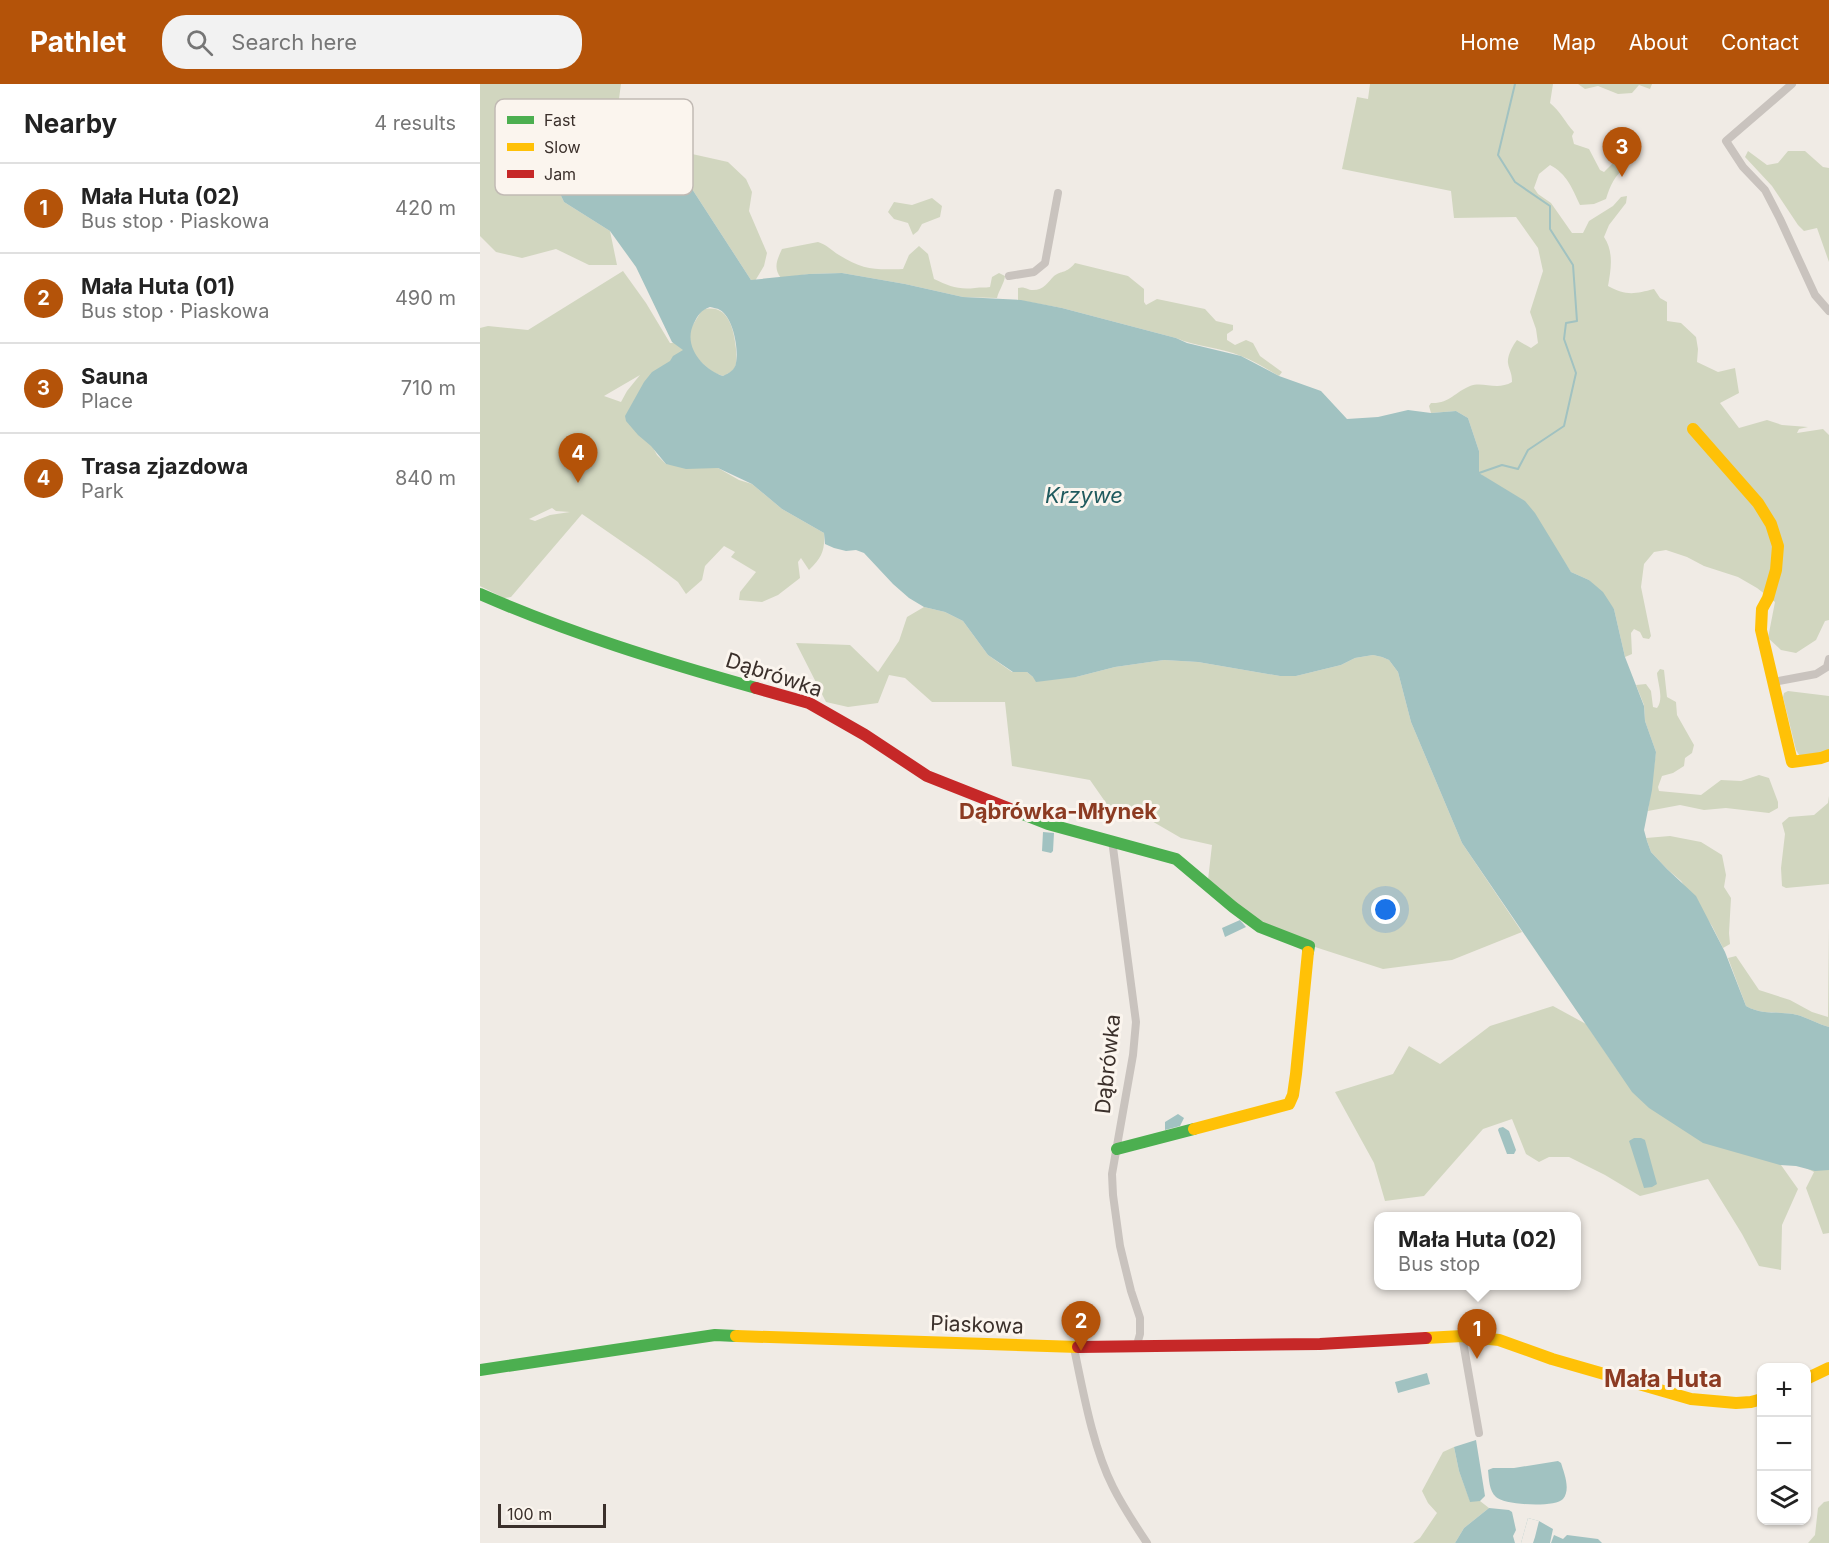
<!DOCTYPE html>
<meta charset="utf-8">
<style>
body{margin:0;font-family:Inter,sans-serif;background:#f2f2f2;color:#222}
.controls{position:absolute;right:18px;bottom:18px;display:grid;overflow:hidden;border-radius:12px;box-shadow:0 2px 4px #0004}
.controls button{width:54px;height:54px;display:grid;place-items:center;padding:0;border:0;border-bottom:2px solid #e0e0e0;background:#fff;color:#222;font:30px sans-serif}
.scale{position:absolute;left:18px;bottom:15px;width:108px;box-sizing:border-box;padding-left:6px;border:3px solid #3b302b;border-top:0;font-size:16px;line-height:21px;white-space:nowrap;color:#3b302b;-webkit-text-stroke:4px #fbf5ee;paint-order:stroke}
.you{position:absolute;left:906px;top:826px;width:21px;height:21px;margin:-15px;border:4px solid #fff;border-radius:50%;background:#1a73e8;box-shadow:0 0 0 9px #1a73e833}
.badge{display:grid;place-items:center;width:39px;height:39px;border-radius:50%;background:#b45309;color:#fff;font-size:20px;font-weight:700}
.pin{position:absolute;translate:-50% -50px;filter:drop-shadow(0 2px 3px #0008)}
.pin::after{content:'';position:absolute;top:32px;width:21px;height:18px;background:inherit;clip-path:polygon(0 0,100% 0,50% 100%)}
.popup{position:absolute;left:894px;top:1128px;width:207px;height:78px;box-sizing:border-box;display:grid;place-content:center;border-radius:12px;background:#fff;filter:drop-shadow(0 2px 4px #0005);font-size:20px;white-space:nowrap;color:#767676}
.popup b{font-size:22px;color:#222}
.popup::after{content:'';position:absolute;left:50%;top:100%;margin-left:-12px;border:12px solid transparent;border-top-color:#fff}
.list{margin:0;padding:0;list-style:none}
h2{display:flex;justify-content:space-between;align-items:center;height:78px;margin:0;padding:0 24px;font-size:26px}
h2 small{font-size:20px;font-weight:400;color:#767676}
.list li{display:grid;grid-template-columns:39px 1fr auto;gap:18px;align-items:center;box-sizing:border-box;height:90px;padding:0 24px;border-top:2px solid #e0e0e0}
.list b{display:block;font-size:22px;white-space:nowrap}
.list p{margin:0;font-size:20px;white-space:nowrap;color:#767676}
.list em{font-size:20px;font-style:normal;color:#767676}
.icon{flex:none;width:33px;height:33px;fill:none;stroke:currentColor;stroke-width:2;stroke-linecap:round;stroke-linejoin:round}
.map{position:relative;flex:none;width:1349px;height:1459px;overflow:hidden}
header{display:flex;align-items:center;gap:36px;box-sizing:border-box;height:84px;padding:0 30px;background:#b45309;color:#fff}
header strong{font-size:28px}
nav{display:flex;gap:33px;margin-inline-start:auto;font-size:21px}
.search{width:420px;height:54px;background:#f2f2f2;display:flex;align-items:center;gap:15px;box-sizing:border-box;padding:0 21px;border-radius:24px;color:#767676;font-size:22px}
main{display:flex}
aside{flex:1;background:#fff}
.map>svg:first-child{display:block}
.green{fill:#d1d6bf;fill-rule:evenodd}
.water{fill:#a1c2c1;fill-rule:evenodd}
.pier{fill:#f0ebe5}
.lines{fill:none;stroke-linecap:round;stroke-linejoin:round}
.stream{stroke:#a1c2c1;stroke-width:2}
.street{stroke:#c9c3be;stroke-width:8}
.fast{stroke:#4caf50;stroke-width:12}
.slow{stroke:#ffc107;stroke-width:12}
.jam{stroke:#c62828;stroke-width:12}
.labels{text-anchor:middle;stroke-width:6;stroke-linejoin:round;paint-order:stroke}
.street-label{font-size:21px;fill:#3b302b;stroke:#fbf5ee}
.water-label{font-size:22px;font-style:italic;fill:#1f5a5e;stroke:#fbf5ee}
.neighbourhood-label{font-size:22px;font-weight:bold;fill:#8c3b22;stroke:#fbf5ee}
.quarter-label{font-size:24px;font-weight:bold;fill:#8c3b22;stroke:#fbf5ee}
.key{fill:#fbf5ee;stroke:#c1bab4;stroke-width:1.5}
.key-label{font-size:16px;fill:#3b302b}
</style>
<header>
<strong>Pathlet</strong>
<div class="search"><svg class="icon" aria-label="search" viewBox="0 0 24 24"><circle cx="10" cy="10" r="6"/><path d="M15 15l6 6"/></svg>Search here</div>
<nav><a>Home</a><a>Map</a><a>About</a><a>Contact</a></nav>
</header>
<main>
<aside>
<h2>Nearby<small>4 results</small></h2>
<ul class="list">
<li><span class="badge">1</span><div><b>Mała Huta (02)</b><p>Bus stop · Piaskowa</p></div><em>420 m</em></li>
<li><span class="badge">2</span><div><b>Mała Huta (01)</b><p>Bus stop · Piaskowa</p></div><em>490 m</em></li>
<li><span class="badge">3</span><div><b>Sauna</b><p>Place</p></div><em>710 m</em></li>
<li><span class="badge">4</span><div><b>Trasa zjazdowa</b><p>Park</p></div><em>840 m</em></li>
</ul>
</aside>
<div class="map">
<svg width="1349" height="1459" viewBox="0 0 1349 1459">
<rect width="100%" height="100%" fill="#f0ebe5"/>
<!-- green -->
<path class="green" d="M0 0H141L138 22 115 35 67 55 71 91 84 118 130 147 137 181H109L76 165 42 174 16 168 0 152Z
M890 0H1073L1070 19C1080 27 1085 38 1094 48L1092 52 1094 60 1109 65 1120 86 1124 88 1135 77H1143L1147 83C1135 90 1130 102 1126 115L1114 120 1100 121C1092 104 1087 90 1070 81L1059 90 1054 104 1058 110 1071 119 1092 149H1103L1109 137 1133 122 1141 113 1147 112 1146 119 1129 141 1124 153C1134 168 1131 185 1128 202 1146 212 1155 210 1174 205L1180 214 1187 218V237L1201 239 1216 253 1218 265 1217 278 1238 288 1255 284 1259 309 1240 319 1259 344 1287 336 1302 341 1328 343 1319 345 1317 349 1343 345 1349 351V536L1345 537 1336 556 1316 569 1301 566 1288 554 1295 518 1277 504 1258 493 1224 482 1207 473 1186 466 1174 468 1164 480 1161 503 1171 552 1169 555 1163 554 1160 548 1154 545 1151 549 1152 570 1145 573 1134 525 1109 496 1091 488 1081 473 1015 400 999 389V367L988 334 976 327 951 329 949 322 951 319C969 320 975 308 990 302 1003 297 1017 307 1032 298 1032 288 1029 286 1028 279 1027 272 1033 261 1037 256L1051 264 1058 259 1056 245 1050 228 1063 187 1058 164 1036 133 974 134 971 107 862 85 877 13 888 15Z
M1098 0H1172L1170 5 1159 1 1152 9 1138 10 1118 2 1105 5Z
M137 31 152 33 181 54 212 70 248 78 266 95 272 108 269 127 287 169 284 182 275 197 271 196 203 91 189 81 144 58 135 41Z
M1268 67 1287 81 1298 79 1308 67H1325L1343 83 1349 84V178L1337 144 1324 147 1318 141 1292 102 1265 73Z
M452 114 462 122 460 133 442 140 438 147 433 151 428 139 414 135 408 128 414 118 432 121Z
M338 158C347 161 351 166 359 171 383 186 395 186 423 185L429 171 439 162 448 170 454 195C469 202 478 206 495 204 501 203 505 204 510 203L512 193 519 189 525 192C524 200 519 206 517 214L483 213 425 200 362 189 329 190 301 194C293 184 297 176 302 165Z
M595 179 648 192 664 205V218L666 221 677 215 725 225 736 237 753 241V246L747 250V256L755 261 766 256 773 259 780 272 802 288 799 292C787 285 774 277 761 272 740 263 716 263 696 254L582 224 538 216V204C545 202 547 206 553 206 564 206 568 198 574 192 582 186 586 190 595 179Z
M143 187 166 219 190 259H199L211 244 222 226C248 218 254 245 256 265 256 269 257 276 256 280 255 287 249 289 243 292L232 288 220 277 161 342 177 371 186 380 238 384 259 396 272 400 302 425 344 449C345 467 342 473 329 486L321 474 318 478 320 494 298 511 282 518 259 516 260 508 276 488 251 473 255 468 244 462 225 482 222 496 206 510 198 498 167 475 102 430 31 513 24 514 0 502V244L8 242 48 246ZM160 291 147 307 141 318 124 312ZM72 424 76 427 90 428 70 431 55 437 49 435Z
M444 523 465 528 483 537 508 571 532 588H547L553 593H596L635 583 684 576 718 578 800 592H816L861 581 875 574 893 571 902 573 909 576 918 588 931 638 982 759 1042 848 972 876 903 885 835 863 834 860 776 836 728 796 732 761 701 754 670 736 633 729 610 696 532 682 525 618H452L425 594 409 591 398 619 368 623 346 618 316 559 370 561 398 588 419 557 427 533Z
M1180 585 1184 586 1187 613 1196 618 1197 631 1214 661 1212 669 1205 674 1204 682 1193 689 1182 692 1178 703 1179 707 1221 711 1241 696 1261 697 1279 691 1289 694 1298 718V724L1289 729 1246 724 1224 726 1200 721 1168 727 1176 668 1165 637 1164 621 1156 601 1166 600 1171 607 1173 623 1177 624C1184 615 1178 600 1177 589Z
M1308 607 1349 612V666L1321 674 1316 666 1303 613 1304 609Z
M1349 712V800L1306 804 1302 802 1301 784 1305 750 1302 739 1309 733 1334 731 1348 719Z
M1190 752 1221 758 1242 771 1246 791 1244 803 1251 814 1249 849 1250 860 1243 864 1232 842 1201 797 1187 785 1171 768 1166 754Z
M1349 843V943C1337 940 1325 932 1313 930 1295 927 1282 931 1266 922L1248 874 1256 872 1279 906 1310 916 1332 928 1348 933Z
M1073 922 1106 940 1136 984 1301 1081 1318 1105 1302 1141 1301 1186 1279 1182 1262 1150 1228 1095 1160 1112 1125 1091 1089 1073H1069L1059 1078 1046 1070 1032 1035 1003 1045 944 1112 905 1117 894 1079 855 1008 913 990 929 962 960 980 1010 942Z
M1349 1068V1149L1343 1150 1326 1104 1334 1088 1326 1084Z
M974 1363 979 1387 990 1417H1000L1009 1424 984 1444 975 1459H933L940 1454 957 1429 948 1419 942 1407 963 1368Z
M1349 1417V1459H1328L1335 1451 1338 1424 1344 1418Z"/>
<!-- water -->
<path class="water" d="M99 51 144 58 189 81 203 91 271 196 329 190 362 189 425 200 483 213 541 216 582 224 696 254 707 259 761 272 799 292 841 307 867 335 898 333 928 326 951 329 976 327 988 334 999 367V389L1045 417 1055 429 1091 488 1109 496 1123 508 1134 525 1145 573 1164 622 1165 637 1176 668 1172 706 1164 746 1167 757 1171 768 1187 785 1216 812 1245 868 1266 922C1282 931 1295 927 1313 930 1325 932 1337 940 1349 943V1086L1335 1087 1316 1082 1300 1081 1223 1059 1169 1024 1152 1008 982 759 931 638 918 588 909 576 902 573 893 571 875 574 861 581 816 592H800L718 578 684 576 635 583 596 593 556 598 553 593 547 588H533L508 571 483 537 465 528 444 523 429 514 413 500 384 469 376 466 366 467 354 464 345 460 344 449 302 425 272 400 238 384 206 385 186 380 171 362 158 351 146 337 145 332 164 298 172 288 190 277 193 272 203 266 192 258 156 183 130 147 84 118 71 91 87 68 90 55ZM230 223C233 224 237 224 240 226 253 233 259 265 256 279 255 286 249 289 243 292 223 285 202 262 214 239 218 231 221 226 230 223Z
M563 748 574 749 573 767 571 769 562 767Z
M760 836 766 843 745 853 742 844Z
M698 1030 704 1034 700 1042 685 1046V1038Z
M1023 1043 1029 1047 1036 1066 1034 1070H1027L1018 1046 1019 1044Z
M1154 1054H1161L1165 1056 1177 1100 1172 1103 1164 1104 1149 1057Z
M947 1289 950 1300 918 1309 915 1298Z
M996 1356 1005 1412 1000 1417 990 1418 979 1387 974 1363Z
M1078 1377 1081 1379C1084 1389 1091 1405 1083 1415 1075 1424 1024 1421 1016 1413 1009 1407 1009 1395 1008 1386L1013 1384H1034Z
M1009 1424 1029 1426 1032 1428 1036 1446 1033 1452 1035 1459H975L984 1444Z
M1048 1434 1059 1437 1073 1445 1070 1459H1041Z
M1074 1451 1083 1455 1087 1451 1118 1455 1122 1459H1071Z"/>
<!-- pier -->
<path class="pier" d="M1048 1434 1059 1437 1055 1453 1053 1459H1041Z"/>
<g class="lines">
<!-- stream -->
<path class="stream" d="M999 389 1022 381 1038 385 1048 366 1084 342 1096 289 1084 255 1086 239 1097 237 1093 181 1070 145V122L1035 98 1018 71 1035 0"/>
<!-- street -->
<path class="street" d="M1312 0 1246 57 1263 83 1285 106 1300 135 1335 211 1349 227
M529 192 554 188 565 179 578 109
M1293 598 1336 590 1347 583 1349 575
M632 756 656 938 653 971 632 1090 633 1111 640 1162 651 1207 660 1234V1250L656 1264
M982 1252 999 1349
M594 1264C603 1307 613 1364 633 1403 643 1423 655 1441 667 1459"/>
<!-- fast -->
<path class="fast" d="M0 510C89 549 183 578 276 604
M533 726 568 740 696 775 753 823 780 843 829 862 828 868
M637 1065 714 1045
M0 1286 235 1251 256 1252"/>
<!-- slow -->
<path class="slow" d="M1213 345 1278 419 1291 440 1298 462 1296 486 1288 514 1282 525 1281 546 1312 678 1341 674 1349 671
M714 1045 809 1020 813 1011 816 990 828 868
M256 1252 598 1263
M946 1254 982 1252 1019 1256 1072 1275 1211 1315 1256 1319 1271 1318 1282 1315
M1326 1295 1349 1284"/>
<!-- jam -->
<path class="jam" d="M276 604 329 619 385 651 447 692 533 726
M598 1263 840 1260 946 1254"/>
</g>
<g class="labels">
<!-- street labels -->
<g class="street-label">
<text transform="translate(294 591) rotate(18)" y="7">Dąbrówka</text>
<text transform="translate(628 980) rotate(-84)" y="7">Dąbrówka</text>
<text transform="translate(497 1241) rotate(2)" y="7">Piaskowa</text>
</g>
<!-- water labels -->
<g class="water-label">
<text x="604" y="419">Krzywe</text>
</g>
<!-- neighbourhood labels -->
<g class="neighbourhood-label">
<text x="578" y="735">Dąbrówka-Młynek</text>
</g>
<!-- quarter labels -->
<g class="quarter-label">
<text x="1183" y="1303">Mała Huta</text>
</g>
</g>
<!-- legend -->
<rect x="15" y="15" width="198" height="96" rx="9" class="key"/>
<rect x="27" y="32" width="27" height="8" fill="#4caf50"/>
<rect x="27" y="59" width="27" height="8" fill="#ffc107"/>
<rect x="27" y="86" width="27" height="8" fill="#c62828"/>
<g class="key-label">
<text x="64" y="42">Fast</text>
<text x="64" y="69">Slow</text>
<text x="64" y="96">Jam</text>
</g>
</svg>
<div class="controls">
<button>+</button>
<button>−</button>
<button><svg class="icon" aria-label="layers" viewBox="0 0 24 24"><path d="M12 4l9 5-9 5-9-5zM3 14l9 5 9-5"/></svg></button>
</div>
<div class="scale">100 m</div>
<div class="you"></div>
<div class="pin badge" style="left:997px;top:1275px">1</div>
<div class="popup"><b>Mała Huta (02)</b>Bus stop</div>
<div class="pin badge" style="left:601px;top:1267px">2</div>
<div class="pin badge" style="left:1142px;top:93px">3</div>
<div class="pin badge" style="left:98px;top:399px">4</div>
</div>
</main>
